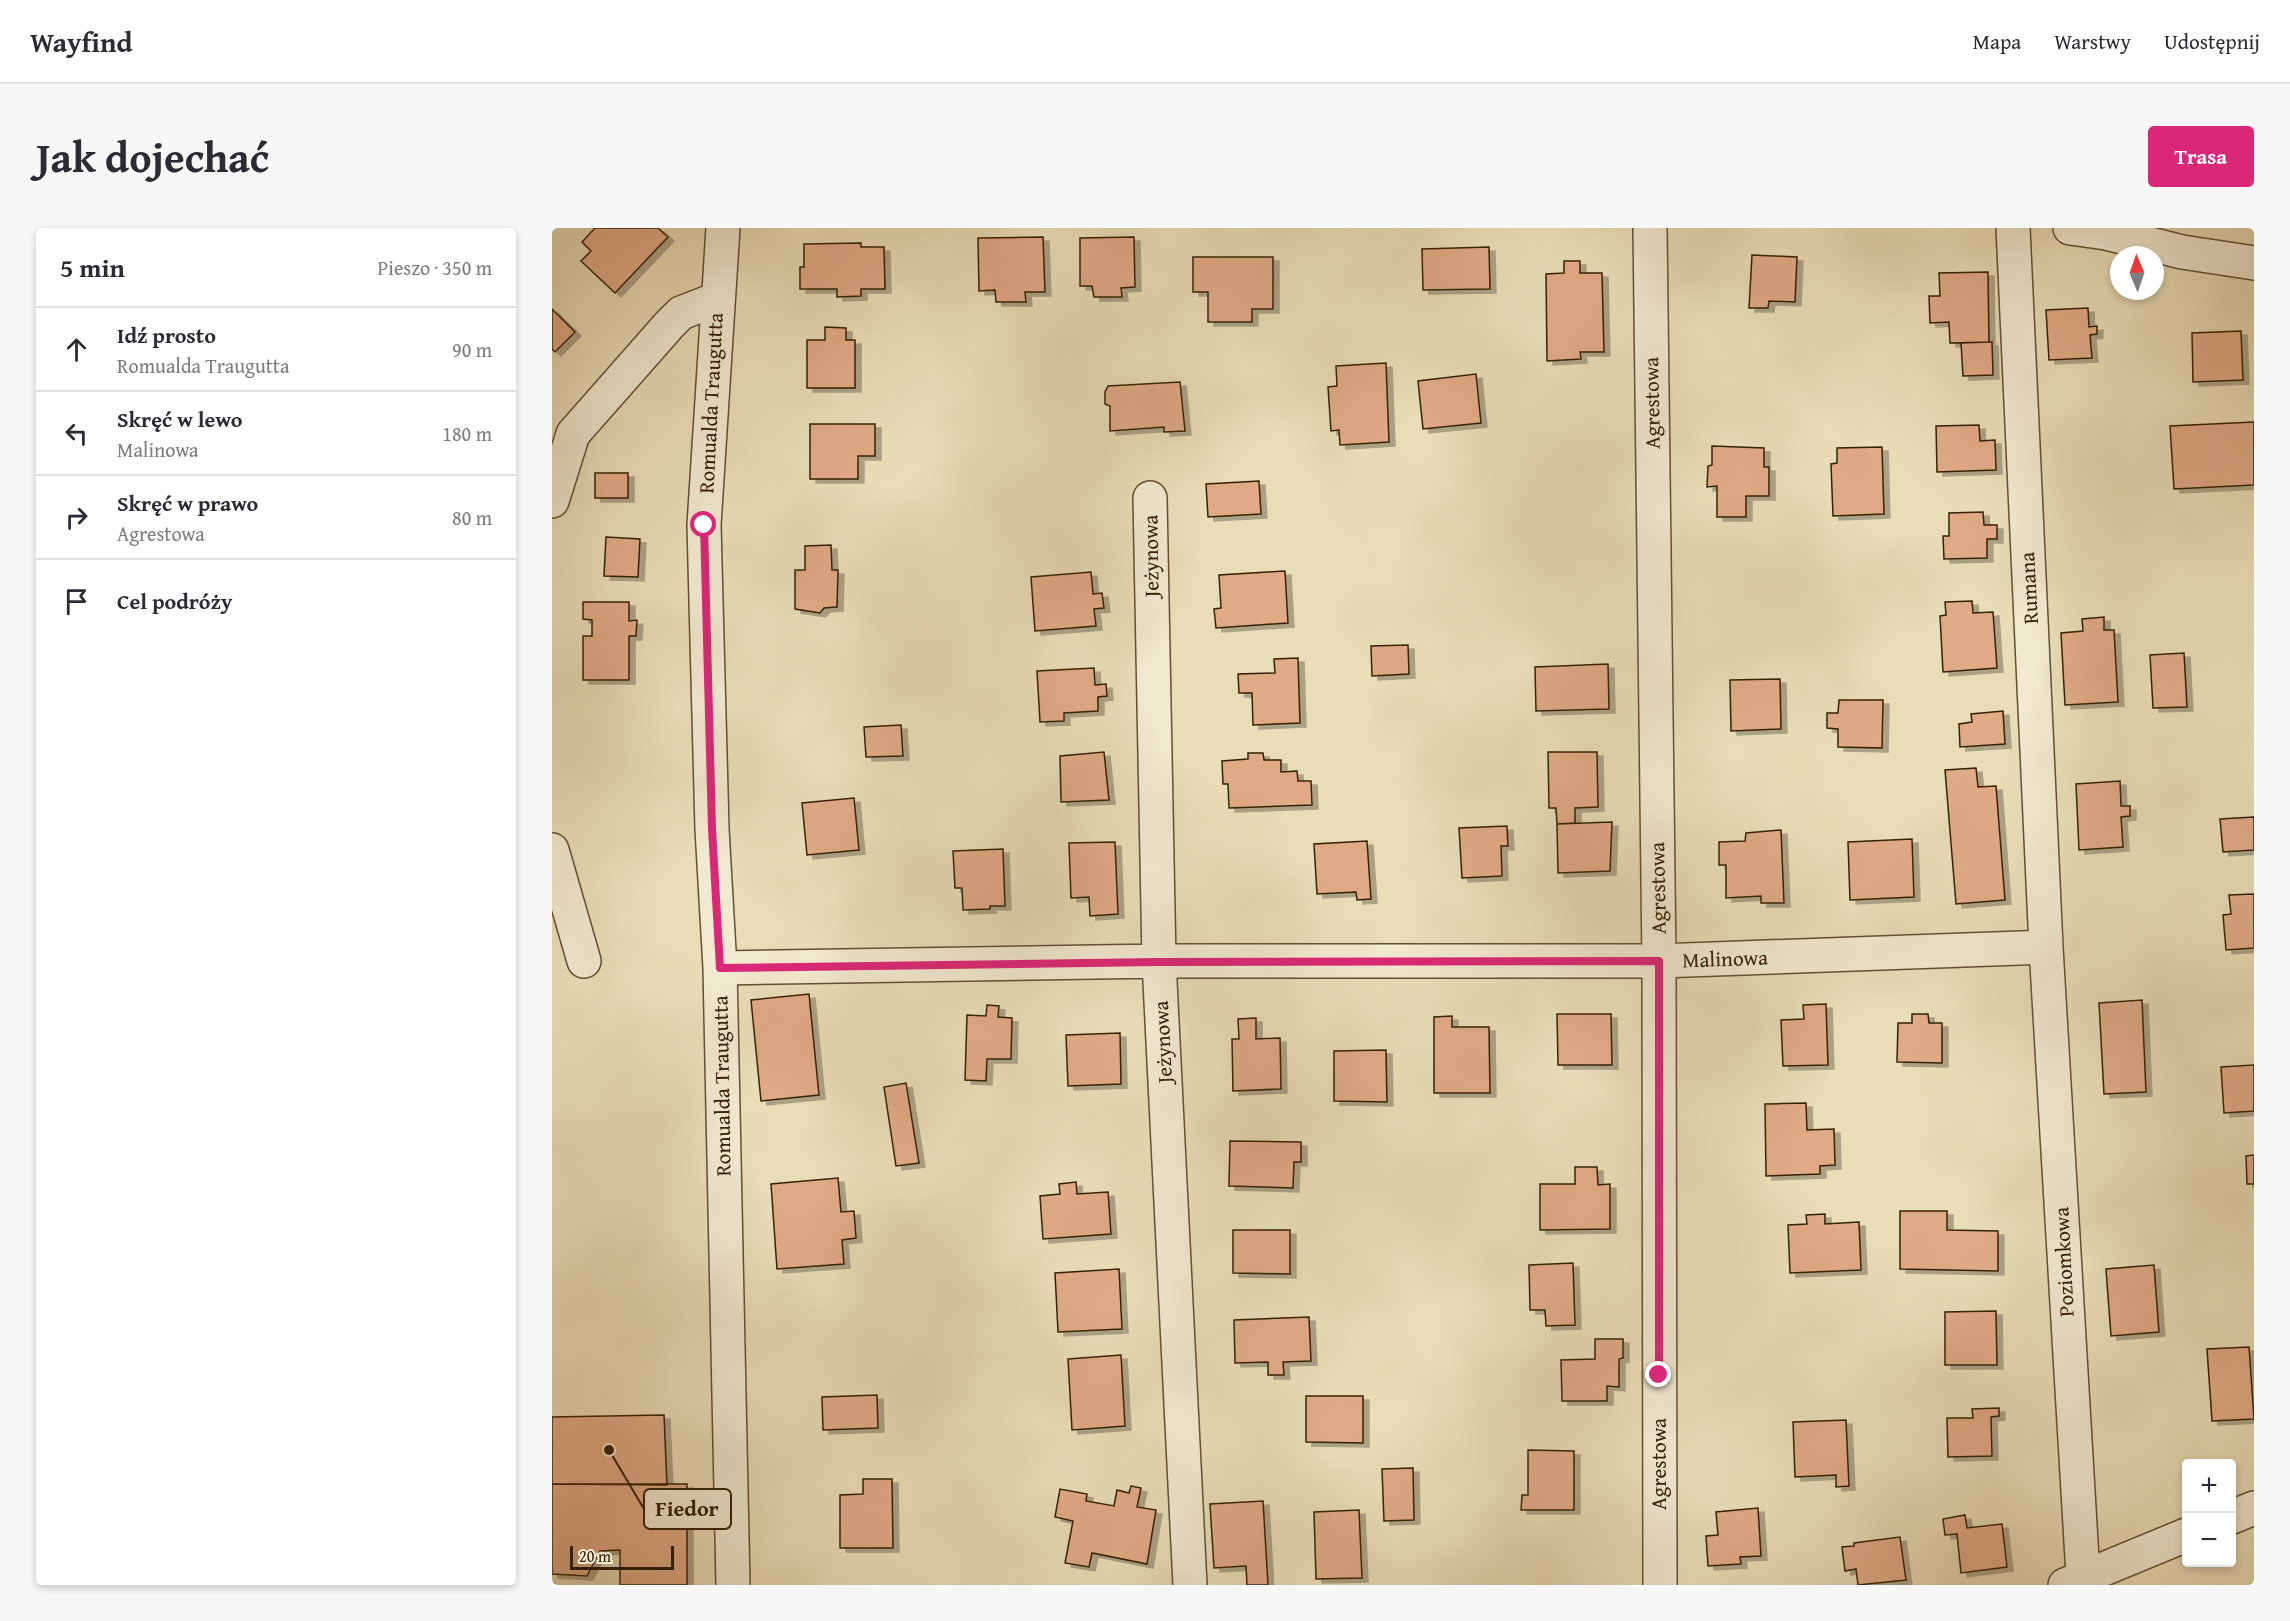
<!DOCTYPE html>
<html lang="pl">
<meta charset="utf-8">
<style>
body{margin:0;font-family:"Gentium Book Plus",serif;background:#f7f7f7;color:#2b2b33}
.controls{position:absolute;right:18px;bottom:18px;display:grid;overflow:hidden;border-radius:6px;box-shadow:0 3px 9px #0003}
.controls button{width:54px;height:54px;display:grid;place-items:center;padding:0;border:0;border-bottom:2px solid #e1e1e2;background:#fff;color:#2b2b33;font:30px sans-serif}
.compass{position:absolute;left:1558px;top:18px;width:54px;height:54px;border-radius:50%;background:#fff;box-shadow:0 3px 9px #0003;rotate:358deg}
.scale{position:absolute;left:18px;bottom:15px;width:104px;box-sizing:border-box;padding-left:6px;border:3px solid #352106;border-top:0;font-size:16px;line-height:21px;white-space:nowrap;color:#352106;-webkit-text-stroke:4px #f1e9d0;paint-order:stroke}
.stop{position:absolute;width:18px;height:18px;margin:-14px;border:4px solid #db2777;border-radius:50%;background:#fff}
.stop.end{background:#db2777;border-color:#fff;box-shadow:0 2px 6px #0008}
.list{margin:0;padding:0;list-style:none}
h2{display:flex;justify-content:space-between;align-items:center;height:78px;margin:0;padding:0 24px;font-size:26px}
h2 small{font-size:20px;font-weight:400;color:#7c7c81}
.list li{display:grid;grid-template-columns:39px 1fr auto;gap:18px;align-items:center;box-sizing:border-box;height:84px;padding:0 24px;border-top:2px solid #e1e1e2}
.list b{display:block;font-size:22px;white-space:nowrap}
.list p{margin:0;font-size:20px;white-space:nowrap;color:#7c7c81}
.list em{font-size:20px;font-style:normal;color:#7c7c81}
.icon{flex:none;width:33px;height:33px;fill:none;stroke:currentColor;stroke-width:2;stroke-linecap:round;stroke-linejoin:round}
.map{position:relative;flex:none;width:1702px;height:1357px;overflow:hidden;border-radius:6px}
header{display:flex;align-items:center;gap:36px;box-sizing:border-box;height:84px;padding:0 30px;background:#fff;border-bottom:2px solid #e1e1e2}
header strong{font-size:28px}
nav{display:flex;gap:33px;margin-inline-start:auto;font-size:21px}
.intro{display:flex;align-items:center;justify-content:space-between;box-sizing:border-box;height:144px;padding:0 36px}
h1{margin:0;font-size:42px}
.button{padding:15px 27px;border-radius:6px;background:#db2777;color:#fff;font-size:21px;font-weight:700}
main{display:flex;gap:36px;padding:0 36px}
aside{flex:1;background:#fff;border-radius:6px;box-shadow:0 3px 9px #0003}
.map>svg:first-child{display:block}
.building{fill:#e0aa85;stroke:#352106;stroke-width:1.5;filter:url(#shadow)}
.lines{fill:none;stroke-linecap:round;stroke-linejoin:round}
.minor-casing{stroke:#625032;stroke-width:36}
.minor{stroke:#f1e9d0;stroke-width:33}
.route{stroke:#db2777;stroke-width:8}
.labels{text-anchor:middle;stroke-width:5;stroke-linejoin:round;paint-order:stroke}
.street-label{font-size:21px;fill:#352106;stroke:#f1e9d0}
.leader{fill:none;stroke:#352106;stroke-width:2}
.callout-dot{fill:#352106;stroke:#f1e9d0;stroke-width:2}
.callout{fill:#f1e9d0;stroke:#352106;stroke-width:2}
.callout-label{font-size:22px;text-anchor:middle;font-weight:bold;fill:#352106}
</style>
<header>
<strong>Wayfind</strong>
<nav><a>Mapa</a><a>Warstwy</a><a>Udostępnij</a></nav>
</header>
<div class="intro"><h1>Jak dojechać</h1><a class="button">Trasa</a></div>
<main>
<aside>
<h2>5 min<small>Pieszo · 350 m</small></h2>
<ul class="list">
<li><svg class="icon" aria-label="ahead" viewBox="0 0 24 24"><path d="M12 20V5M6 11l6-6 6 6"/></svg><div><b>Idź prosto</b><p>Romualda Traugutta</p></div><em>90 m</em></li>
<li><svg class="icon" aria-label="left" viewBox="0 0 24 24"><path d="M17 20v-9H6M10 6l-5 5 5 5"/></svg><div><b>Skręć w lewo</b><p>Malinowa</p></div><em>180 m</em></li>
<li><svg class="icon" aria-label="right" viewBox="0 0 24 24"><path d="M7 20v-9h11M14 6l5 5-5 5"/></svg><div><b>Skręć w prawo</b><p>Agrestowa</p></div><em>80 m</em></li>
<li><svg class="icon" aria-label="arrive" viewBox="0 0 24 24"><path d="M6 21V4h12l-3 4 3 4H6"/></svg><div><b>Cel podróży</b></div></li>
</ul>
</aside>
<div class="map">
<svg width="1702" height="1357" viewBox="0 0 1702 1357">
<defs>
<filter id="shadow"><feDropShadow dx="6" dy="4" stdDeviation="0" flood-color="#0004"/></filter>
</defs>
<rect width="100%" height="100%" fill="#e9ddb7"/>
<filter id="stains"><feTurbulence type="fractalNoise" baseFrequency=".00333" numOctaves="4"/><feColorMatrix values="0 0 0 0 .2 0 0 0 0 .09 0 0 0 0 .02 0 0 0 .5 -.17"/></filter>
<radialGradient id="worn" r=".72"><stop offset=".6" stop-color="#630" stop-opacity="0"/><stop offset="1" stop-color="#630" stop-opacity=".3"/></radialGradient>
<!-- building -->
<path class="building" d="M43 0H106L116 9 63 65 29 33 39 23 30 14Z
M491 9 493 64H473L474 74H444L443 62 427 63 426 10Z
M582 9 583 59 569 60 570 69H542L540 58H528V10Z
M309 15V19H332L333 61H309V68L285 69V61H248V39H252V16Z
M937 19 938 61 871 62 870 21Z
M1200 27 1245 29 1243 74 1217 73 1216 80H1197Z
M641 29H721V81H700V94H656V64H641Z
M1012 33H1028V45H1050L1052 124H1028L1029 131 995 133 994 46 1012 45Z
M1436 44 1437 114 1398 115 1397 94 1378 95 1377 68H1388L1387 45Z
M1536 80 1537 99 1545 98V106L1538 107 1540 130 1497 132 1494 82Z
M0 81 23 104 3 124 0 121Z
M273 99 294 100V112H303V160H255V112H273Z
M1689 103 1691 152 1641 154 1640 105Z
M1437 114H1440L1441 147 1411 148 1409 115Z
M834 135 837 214 788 217 787 202 779 203 776 159 785 158 784 138Z
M924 146 929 195 871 201 866 153Z
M628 154 633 203 612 204V199L558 203V178L553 176V164L556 158Z
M1702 194V257L1622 261 1618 198Z
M258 196H323V228H306V251H258Z
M1427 197 1428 213 1443 212 1444 242 1385 244 1384 198Z
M1160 218 1212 220V239H1217V268H1194V289H1165V258L1155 259 1156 238 1160 237Z
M1330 219 1332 286 1281 288 1279 236 1285 235V220Z
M43 245H76V270H43Z
M707 253 709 286 656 289 654 256Z
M1431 284 1432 297H1445V311H1435V330L1392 331 1391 308H1397V285Z
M54 309 88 311 86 349 52 348Z
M279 317 280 342H286L285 379 272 380 268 385 243 381V342H253V318Z
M733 343 736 395 664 400 662 381 669 380 667 347Z
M539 344 541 366 550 365 552 380 542 381 544 398 483 403 479 349Z
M1420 373 1421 385 1441 384 1445 440 1391 444 1388 388 1394 387 1393 374Z
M31 374H77V393L85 392 84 408H77V452H31V408H40V392L31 391Z
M1552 389V402H1562L1566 474 1513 477 1509 405 1531 403 1530 391Z
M856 417 857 446 820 448 819 418Z
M1632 425 1635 479 1601 480 1598 427Z
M746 430 748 495 701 497 700 465H687L686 446 723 445 722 431Z
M1056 436 1057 481 984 483 983 439Z
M542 440 543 457 554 456 555 468 546 469V483L512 485V493L488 494 485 443Z
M1228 451 1229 501 1179 503 1178 452Z
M1287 472H1331L1330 520 1286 519V501L1275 500V485H1286Z
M1451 483 1453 516 1408 519 1407 496 1420 494 1419 486Z
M349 497 351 528 314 529 312 499Z
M552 524 557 572 509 574 508 528Z
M996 524H1045L1046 579 1023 580V595L1005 596 1004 580H997Z
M696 525H711L712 532H729V544L745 543 746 553H759L760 577 677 580 676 556H671L670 533 696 531Z
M1424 540 1426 559 1444 558 1453 672 1404 676 1393 542Z
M1568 553 1569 578H1578V588L1569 589 1571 619 1527 622 1524 556Z
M302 570 307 622 255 627 250 575Z
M1702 589V622L1671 624 1668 591Z
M1060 594 1058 643 1006 645 1005 596Z
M955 598 956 618H949L950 648 910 650 907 600Z
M1229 602 1232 675H1209V668L1174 670V637H1167V614L1193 613 1194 605Z
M1360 611 1362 669 1298 672 1296 614Z
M815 613 819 671 805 672 804 664 765 666 762 616Z
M563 614 566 686 538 688 537 669 519 670 517 615Z
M451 621 453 678H438V681L411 682 410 660H403L401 623Z
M1702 666V720L1674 722 1671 687 1679 686 1677 667Z
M257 766 267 867 209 873 199 772Z
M1590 772 1594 864 1552 866 1547 775Z
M1274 776 1276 837 1231 838 1229 792 1252 791 1251 777Z
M435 777 447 778 446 789 460 790 459 831H435L434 853 413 852 415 787 434 788Z
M1005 786H1059L1060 837H1006Z
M1360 786H1376L1377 795H1390V835L1345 834 1346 795H1360Z
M900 788V799H937L938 865H882V789Z
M704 790V811L728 810 729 861 681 863 680 811H687L686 791Z
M568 805 569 856 516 858 514 807Z
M834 822 835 874 782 873V823Z
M1702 837V883L1672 885 1669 839Z
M354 855 367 935 344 938 332 859Z
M1254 875 1255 902 1282 901 1283 937 1268 938V946L1214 948 1213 876Z
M678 913 749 914V934H742L741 960 677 958Z
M1702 927V956H1695L1694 928Z
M1023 939H1045L1046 957 1058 956V1001L988 1002V956H1023Z
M286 950 289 984 302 983 304 1010 290 1012 292 1036 225 1041 219 956Z
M524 954 525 966 556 964 559 1006 491 1011 488 968 508 966 507 956Z
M1348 983H1395V1002L1446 1003V1043L1348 1041Z
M1273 986V996L1307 994 1309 1042 1238 1045 1236 997 1255 996 1254 987Z
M681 1002H738V1046L681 1045Z
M1021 1035 1023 1097 994 1098 993 1082H978L977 1037Z
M1602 1037 1607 1104 1559 1108 1554 1041Z
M567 1041 570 1101 506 1104 503 1045Z
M1444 1083 1445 1137H1393V1084Z
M757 1089 759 1133 731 1134 732 1147H716V1134L683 1135 682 1092Z
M1043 1111H1071V1130L1067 1131V1159L1055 1158V1173H1010L1009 1132 1043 1131Z
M1697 1119 1702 1191 1660 1193 1655 1121Z
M569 1127 573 1198 520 1202 516 1131Z
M325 1167 326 1200 271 1202 270 1169Z
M754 1168H811V1215L754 1214Z
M1447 1180V1188L1439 1189 1440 1228 1396 1229 1395 1190H1421L1420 1181Z
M112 1187 115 1257 0 1256V1189Z
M1294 1192 1297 1258 1284 1259V1247L1243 1249 1241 1194Z
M976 1222 1022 1223V1282H969L970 1267H976Z
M861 1240 862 1292 832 1293 830 1241Z
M311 1251H340L341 1320H288V1267L311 1266Z
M0 1256H135V1357H68V1322L48 1323 35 1348 0 1346Z
M579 1258 589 1260 585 1279 604 1282 595 1336 540 1325 537 1339 513 1335 521 1293 503 1289 508 1261 535 1266 534 1273 562 1278 565 1262 577 1265Z
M711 1273 716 1357H695L694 1338 662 1340 658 1276Z
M1206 1280 1209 1328 1188 1329 1189 1336 1156 1338 1154 1308 1166 1307 1164 1284Z
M807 1282 810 1350 764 1351 762 1284Z
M1413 1287 1415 1300 1450 1296 1455 1339 1409 1345 1405 1306 1393 1307 1391 1291Z
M1348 1309 1354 1352 1306 1357 1304 1341 1293 1343 1290 1319 1302 1318V1315Z"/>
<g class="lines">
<!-- minor casing -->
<g class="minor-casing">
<path id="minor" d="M171 0 152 297 160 601 168 740 181 1357
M1098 0 1107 733 1108 1357
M1461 0 1494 719 1531 1348
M1518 0 1554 5 1630 24 1702 35
M598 270 607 733 638 1357
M0 273 21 206 117 97 129 85 165 71
M0 622 32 733
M168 740 607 733H1107L1494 719
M1680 1289 1702 1280
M1513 1357 1634 1307"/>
</g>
<!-- minor -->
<use href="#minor" class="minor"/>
</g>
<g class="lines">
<!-- route -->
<path class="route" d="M152 297 160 601 168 740 607 734 1107 733V1147"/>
</g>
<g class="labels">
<!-- street labels -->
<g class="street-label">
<text transform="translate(159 175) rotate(-87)" y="7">Romualda Traugutta</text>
<text transform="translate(1100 175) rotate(-91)" y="7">Agrestowa</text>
<text transform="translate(599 328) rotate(-91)" y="7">Jeżynowa</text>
<text transform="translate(1477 360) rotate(-93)" y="7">Rumana</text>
<text transform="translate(1106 660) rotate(-91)" y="7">Agrestowa</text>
<text transform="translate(1173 731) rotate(-2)" y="7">Malinowa</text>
<text transform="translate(611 814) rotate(-93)" y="7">Jeżynowa</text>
<text transform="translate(170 858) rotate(-91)" y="7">Romualda Traugutta</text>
<text transform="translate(1512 1034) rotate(-93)" y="7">Poziomkowa</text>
<text transform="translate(1107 1236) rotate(-90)" y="7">Agrestowa</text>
</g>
</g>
<!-- callouts -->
<path class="leader" d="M57 1222L92 1281"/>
<circle class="callout-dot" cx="57" cy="1222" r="6"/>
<rect class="callout" x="92" y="1261" width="87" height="40" rx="6"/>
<g class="callout-label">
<text x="135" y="1288">Fiedor</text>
</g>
<rect width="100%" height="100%" filter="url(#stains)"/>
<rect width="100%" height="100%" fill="url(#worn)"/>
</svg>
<div class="controls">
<button>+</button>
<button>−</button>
</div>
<svg class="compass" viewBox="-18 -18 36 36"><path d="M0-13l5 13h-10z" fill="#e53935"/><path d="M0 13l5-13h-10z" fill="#7c7c81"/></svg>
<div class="scale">20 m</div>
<div class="stop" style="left:152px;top:297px"></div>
<div class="stop end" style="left:1107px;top:1147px"></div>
</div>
</main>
